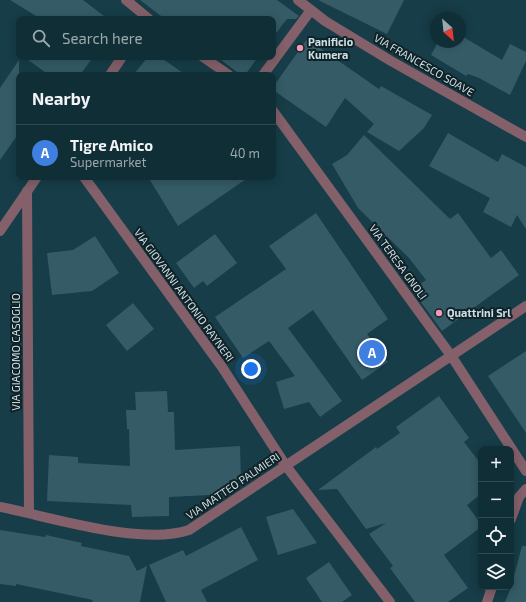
<!DOCTYPE html>
<meta charset="utf-8">
<style>
body{margin:0;font-family:"Exo 2",sans-serif;background:#1e3a42;color:#f1f3f6}
.controls{position:absolute;right:12px;bottom:12px;display:grid;overflow:hidden;border-radius:8px;box-shadow:0 2px 10px #0003}
.controls button{width:36px;height:36px;display:grid;place-items:center;padding:0;border:0;border-bottom:1px solid #304a51;background:#102e36;color:#f1f3f6;font:20px sans-serif}
.compass{position:absolute;left:430px;top:12px;width:36px;height:36px;border-radius:50%;background:#102e36;box-shadow:0 2px 10px #0003;rotate:153deg}
.you{position:absolute;left:251px;top:369px;width:14px;height:14px;margin:-10px;border:3px solid #fff;border-radius:50%;background:#1a73e8;box-shadow:0 0 0 6px #1a73e833}
.badge{display:grid;place-items:center;width:26px;height:26px;border-radius:50%;background:#bca0f2;color:#fff;font-size:13px;font-weight:700}
.pin{position:absolute;translate:-50% -50%;border:2px solid #fff;box-shadow:0 1px 4px #0006}
.list{margin:0;padding:0;list-style:none}
h2{display:flex;justify-content:space-between;align-items:center;height:52px;margin:0;padding:0 16px;font-size:17px}
h2 small{font-size:13px;font-weight:400;color:#9ca8ad}
.list li{display:grid;grid-template-columns:26px 1fr auto;gap:12px;align-items:center;box-sizing:border-box;height:56px;padding:0 16px;border-top:1px solid #304a51}
.list b{display:block;font-size:15px;white-space:nowrap}
.list p{margin:0;font-size:13px;white-space:nowrap;color:#9ca8ad}
.list em{font-size:13px;font-style:normal;color:#9ca8ad}
.icon{flex:none;width:22px;height:22px;fill:none;stroke:currentColor;stroke-width:2;stroke-linecap:round;stroke-linejoin:round}
.map{position:relative;flex:none;width:526px;height:602px;overflow:hidden}
.search{position:absolute;background:#102e36;box-shadow:0 2px 10px #0003;left:16px;top:16px;width:260px;height:44px;display:flex;align-items:center;gap:10px;box-sizing:border-box;padding:0 14px;border-radius:8px;color:#9ca8ad;font-size:15px}
.panel{position:absolute;background:#102e36;box-shadow:0 2px 10px #0003;left:16px;top:72px;width:260px;height:108px;border-radius:8px}
.map>svg:first-child{display:block}
.building{fill:#345b66}
.lines{fill:none;stroke-linecap:round;stroke-linejoin:round}
.street{stroke:#83606a;stroke-width:10}
.poi-dot{fill:#f09ab5;stroke:#112227;stroke-width:1.5}
.labels{text-anchor:middle;stroke-width:4;stroke-linejoin:round;paint-order:stroke}
.poi-label{font-size:11px;font-weight:bold;fill:#cadfe6;stroke:#112227;text-anchor:start}
.street-label{font-size:11px;fill:#cadfe6;stroke:#112227}
</style>
<div class="map">
<svg width="526" height="602" viewBox="0 0 526 602">
<rect width="100%" height="100%" fill="#163d48"/>
<!-- building -->
<path class="building" d="M10 0H83L108 19H41Z
M140 0H277L299 16 296 19H287L273 37V19H165Z
M318 0H404L387 34Z
M460 35 502 60 510 44 526 52V61L510 95 479 78 468 74 466 76 431 55 438 42H460Z
M307 39 379 89 381 86 432 115 424 128 399 151 367 132 374 124 345 98 326 127 273 90V87Z
M24 57H93L80 75H49Z
M148 57H160L186 75H133Z
M217 57H258L245 75H241Z
M19 60V133L0 160V88Z
M448 133 498 162 502 154 526 167V229L517 215 511 227 483 212 490 198 429 166Z
M364 135 450 219 458 213 491 258 501 250 519 275 442 331 412 290 426 280 409 258 358 208 332 164 347 155Z
M148 177H249L178 226Z
M316 213 388 319 367 334 388 362 362 380 313 310 288 328 342 401 320 417 309 402 284 409 276 382 295 376 269 341 243 358 215 317 286 269 269 246Z
M215 234 237 263 207 286 203 281 194 288 176 263Z
M95 236 119 273 92 291 52 295 47 253 73 250Z
M133 303 154 329 127 351 106 325Z
M526 351V433L488 376Z
M167 391 168 412H174L175 450 240 446 241 480H229L230 494 169 497V516L132 517 131 505 47 501 49 455 78 457V463L130 466 129 429H127L126 410H136L135 392Z
M439 396 469 438 464 442 481 464V494L467 505 481 524V527L444 555 468 588 448 602H415L390 568 393 566 369 534 386 523 366 529 337 489 318 490 376 447 377 449 400 433 396 427Z
M293 509 317 543 278 555 266 517Z
M241 527 258 560 201 590 207 602H166L149 565 183 550 186 556Z
M0 530 45 537 46 535 82 543 81 546 129 556 137 571 147 566 140 602H92L93 600 16 584V586L0 584Z
M522 546H526V602H505L511 587Z
M329 562 352 595 342 602H322L306 578Z"/>
<g class="lines">
<!-- street -->
<path class="street" d="M126 0 149 19
M311 10 325 21 391 61 526 137
M203 57 229 75
M110 75 122 57
M263 75 311 10 298 0
M273 111 452 357 526 471
M84 177 222 367 286 466 390 602
M27 191 29 513
M0 231 37 177
M0 507C51 517 141 546 189 530L526 306
M511 519 519 497 526 489
M487 602 492 587"/>
</g>
<!-- markers -->
<g class="poi-dot">
<circle cx="300" cy="48" r="4"/>
<circle cx="439" cy="313" r="4"/>
</g>
<g class="labels">
<!-- poi labels -->
<g class="poi-label">
<text x="308" y="46">Panificio<tspan x="308" dy="13">Kumera</tspan></text>
<text x="447" y="317">Quattrini Srl</text>
</g>
<!-- street labels -->
<g class="street-label">
<text transform="translate(424 65) rotate(30)" y="4">VIA FRANCESCO SOAVE</text>
<text transform="translate(398 262) rotate(54)" y="4">VIA TERESA GNOLI</text>
<text transform="translate(184 295) rotate(54)" y="4">VIA GIOVANNI ANTONIO RAYNERI</text>
<text transform="translate(16 352) rotate(-90)" y="4">VIA GIACOMO CASOGLIO</text>
<text transform="translate(233 486) rotate(-34)" y="4">VIA MATTEO PALMIERI</text>
</g>
</g>
</svg>
<div class="controls">
<button>+</button>
<button>−</button>
<button><svg class="icon" aria-label="locate" viewBox="0 0 24 24"><circle cx="12" cy="12" r="6"/><path d="M12 2v4M12 18v4M2 12h4M18 12h4"/></svg></button>
<button><svg class="icon" aria-label="layers" viewBox="0 0 24 24"><path d="M12 4l9 5-9 5-9-5zM3 14l9 5 9-5"/></svg></button>
</div>
<svg class="compass" viewBox="-18 -18 36 36"><path d="M0-13l5 13h-10z" fill="#e53935"/><path d="M0 13l5-13h-10z" fill="#9ca8ad"/></svg>
<div class="you"></div>
<div class="pin badge" style="left:372px;top:353px;background:#3f7fe0">A</div>
<div class="search"><svg class="icon" aria-label="search" viewBox="0 0 24 24"><circle cx="10" cy="10" r="6"/><path d="M15 15l6 6"/></svg>Search here</div>
<section class="panel">
<h2>Nearby<small></small></h2>
<ul class="list">
<li><span class="badge" style="background:#3f7fe0">A</span><div><b>Tigre Amico</b><p>Supermarket</p></div><em>40 m</em></li>
</ul>
</section>
</div>
